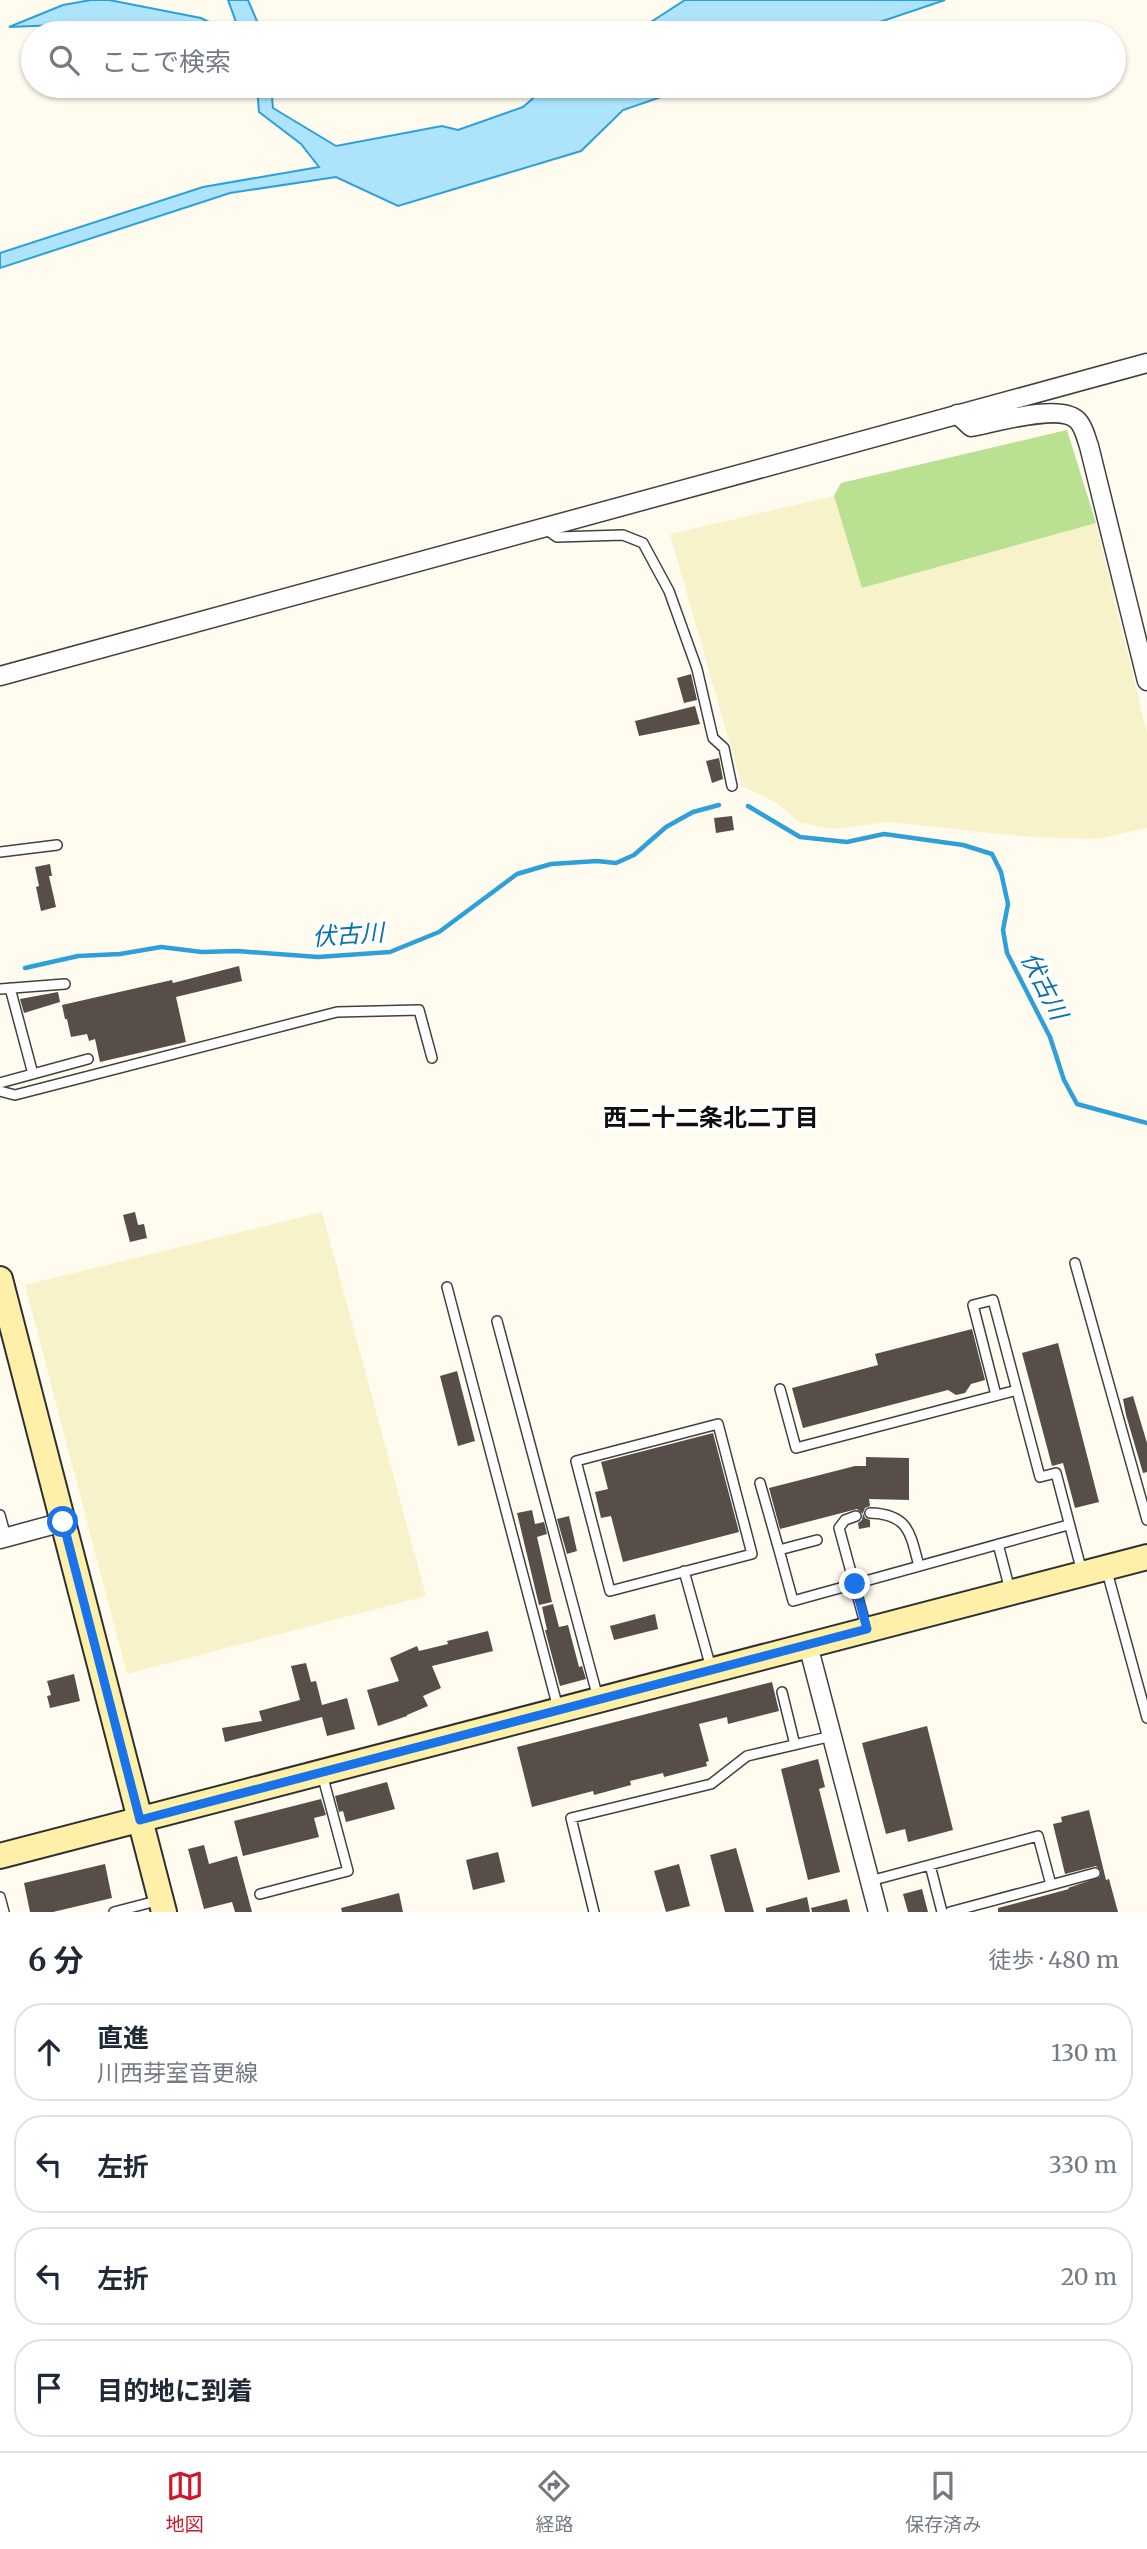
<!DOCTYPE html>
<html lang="ja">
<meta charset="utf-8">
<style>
body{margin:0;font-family:Merriweather,"Noto Sans JP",serif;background:#f6f6f7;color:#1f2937}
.stop{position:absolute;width:21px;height:21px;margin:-16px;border:5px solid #1a73e8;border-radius:50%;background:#fff}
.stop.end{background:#1a73e8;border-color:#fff;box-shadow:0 2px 7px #0008}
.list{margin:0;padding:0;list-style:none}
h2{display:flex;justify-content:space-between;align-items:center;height:91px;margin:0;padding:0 28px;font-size:30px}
h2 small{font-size:23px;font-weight:400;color:#747a83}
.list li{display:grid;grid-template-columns:46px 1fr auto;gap:21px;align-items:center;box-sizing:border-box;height:98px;margin:0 14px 14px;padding:0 14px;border:2px solid #e0e1e3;border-radius:28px}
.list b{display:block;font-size:26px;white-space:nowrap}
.list p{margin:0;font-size:23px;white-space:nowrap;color:#747a83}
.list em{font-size:23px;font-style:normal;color:#747a83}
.icon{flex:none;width:38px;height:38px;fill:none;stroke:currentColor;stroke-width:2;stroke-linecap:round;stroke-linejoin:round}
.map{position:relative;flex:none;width:1147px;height:1912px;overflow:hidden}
.search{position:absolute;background:#fff;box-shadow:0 2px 5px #0004;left:21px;right:21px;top:21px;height:77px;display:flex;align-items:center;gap:18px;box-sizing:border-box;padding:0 24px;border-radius:38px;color:#747a83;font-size:26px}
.sheet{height:539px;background:#fff}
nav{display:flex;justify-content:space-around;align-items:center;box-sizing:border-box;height:98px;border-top:2px solid #e0e1e3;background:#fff;font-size:19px;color:#747a83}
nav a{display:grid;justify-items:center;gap:4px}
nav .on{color:#cc182c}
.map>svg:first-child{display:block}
.farmland{fill:#f8f2cb}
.forest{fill:#bae091}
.water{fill:#ade4fc;stroke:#2da0da;stroke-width:2}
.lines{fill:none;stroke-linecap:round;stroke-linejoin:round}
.stream{stroke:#2da0da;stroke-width:4.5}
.building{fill:#584e49}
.lane-casing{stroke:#414141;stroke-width:12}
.street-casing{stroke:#414141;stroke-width:21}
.secondary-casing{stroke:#303030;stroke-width:28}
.lane{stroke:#fff;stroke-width:9}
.street{stroke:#fff;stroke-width:18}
.secondary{stroke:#fff0a9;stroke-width:24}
.route{stroke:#1a73e8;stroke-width:9}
.labels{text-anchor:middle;stroke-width:7;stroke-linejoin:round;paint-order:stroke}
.water-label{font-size:24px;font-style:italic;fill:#0a70ac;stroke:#fff}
.neighbourhood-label{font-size:24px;font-weight:bold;fill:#0e0e0e;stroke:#fff}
</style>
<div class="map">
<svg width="1147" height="1912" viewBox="0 0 1147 1912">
<rect width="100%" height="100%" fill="#fffbee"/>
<!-- farmland -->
<path class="farmland" d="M834 496 862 588 1096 523 1147 733V828L1097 839 1030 837 888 822 833 829 799 822 777 803 742 786 670 534Z
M322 1212 426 1596 127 1674 25 1285Z"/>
<!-- forest -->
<path class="forest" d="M1067 430 1096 523 862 588 834 496 841 483Z"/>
<!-- water -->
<path class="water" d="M91 0H109L201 18 231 33H136L83 24 9 27 63 5Z
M228 0H248L262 33H240Z
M685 0H945L847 33H634Z
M257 86H271L273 108 336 146 442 126 458 130 523 107 547 86H693L623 110 581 151 398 206 336 177 230 193 0 268V253L203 187 319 167 301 144 259 112Z"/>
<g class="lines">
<!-- stream -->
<path class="stream" d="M748 806 800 837 847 842 884 834 963 845 992 854 1001 872 1008 904 1003 930 1007 953 1050 1037 1064 1080 1077 1104 1147 1123
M25 968 78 956 120 954 161 947 202 952 237 951 318 957 390 952 439 932 517 874 551 864 597 861 616 863 634 855 666 827 693 812 719 805"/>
</g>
<!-- building -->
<path class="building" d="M691 674 697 700 684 703 677 678Z
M695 706 700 724 639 736 635 721Z
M719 758 723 779 712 783 706 761Z
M732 816 734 830 716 833 714 818Z
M50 864 52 876H49L56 907 41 911 36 887 39 886 35 867Z
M239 966 242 981 176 997 186 1042 100 1062 95 1039 89 1041 87 1034 71 1037 67 1019H65L62 1005 172 980 173 983Z
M58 992 60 1002 24 1013 20 999Z
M135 1212 138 1225 144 1224 147 1238 130 1242 123 1215Z
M972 1329 985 1380 971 1384 965 1393 956 1395 948 1390 803 1428 792 1388 878 1365 875 1354Z
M1058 1343 1099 1502 1075 1508 1063 1463 1052 1466 1022 1353Z
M457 1371 475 1441 458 1446 440 1376Z
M1133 1396 1147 1443V1472L1143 1473 1126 1415 1123 1399Z
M713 1433 739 1532 623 1562 611 1516 601 1518 595 1492 608 1489 601 1462Z
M866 1457 909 1458V1500L869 1499 870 1506 865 1508 863 1513 865 1518 870 1520V1527L859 1529 858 1523 862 1520 863 1514 857 1509 780 1529 769 1488 855 1466H866Z
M532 1510 535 1524 544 1522 547 1534 537 1537 552 1602 539 1605 517 1513Z
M569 1516 577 1551 567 1554 557 1519Z
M553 1604 559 1627 568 1625 579 1667 582 1666 586 1679 560 1686 545 1630H547L542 1607Z
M655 1614 658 1629 614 1640 610 1626Z
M488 1631 493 1651 432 1666 441 1688 423 1696 428 1706 407 1715V1716L378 1726 367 1690 399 1681 390 1658 417 1646 419 1651 448 1644 447 1641Z
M306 1663 311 1682 316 1681 322 1705 347 1698 355 1729 327 1736 322 1717 225 1742 222 1728 262 1721 259 1711 300 1700 291 1666Z
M74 1674 80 1701 50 1708 47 1696 51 1695 47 1681Z
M772 1682 779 1711 728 1724 727 1717 699 1724 709 1761 706 1762 707 1766 664 1777 663 1773 630 1781 631 1785 594 1795 593 1791 532 1807 517 1747Z
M927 1726 953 1830 908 1842 905 1829 886 1834 862 1743Z
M818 1759 825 1787 819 1789 840 1872 808 1880 781 1769Z
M387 1782 395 1809 346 1822 343 1811 339 1812 335 1796Z
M321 1799 326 1815 314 1818 319 1837 243 1856 234 1821Z
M1089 1810 1106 1880 1109 1879 1118 1912H998V1908L1069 1889 1068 1888 1100 1877 1101 1871 1096 1866 1065 1874 1053 1824 1062 1822 1061 1817Z
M204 1845 209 1864 237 1856 252 1912H235L232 1902 204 1909 188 1849Z
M736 1848 754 1912H725L710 1855Z
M498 1852 505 1882 473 1890 466 1860Z
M105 1864 112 1898 53 1912H30L24 1883Z
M679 1864 690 1906 666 1912 654 1871Z
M922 1889 928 1912H908L903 1894Z
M399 1893 403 1912H342L341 1908Z
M807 1897 810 1912H766V1908Z
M847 1899 850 1912H812L811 1908Z"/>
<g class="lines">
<!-- lane casing -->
<g class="lane-casing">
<path id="lane" d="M544 528 557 537 623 535 643 543 669 591 697 669 713 738 724 748 732 786
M0 852 57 845
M10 988 33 1074
M0 989 65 984
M0 1083 88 1059
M0 1091 15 1095 337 1012 419 1010 432 1058
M1075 1263 1147 1520
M447 1287 558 1708
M497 1321 598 1698
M780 1389 796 1448 1017 1390
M996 1395 973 1305 993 1300 1040 1477 1056 1473 1082 1572
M718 1424 752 1554 610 1591 576 1461Z
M760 1483 779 1550
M870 1513C909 1514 910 1533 919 1566
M0 1515 6 1537
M856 1516 845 1520 839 1528 866 1627
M817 1540 779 1550 793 1601 1068 1525
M998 1544 1010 1590
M1106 1568 1147 1718
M684 1571 711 1668
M782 1692 795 1745
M930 1865 942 1912
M870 1881 1038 1836 1051 1885 950 1912
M1051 1885 1095 1873
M260 1894 348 1871 322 1774
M0 1897 4 1912
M114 1912 160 1900
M594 1912 571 1818 711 1784 747 1756 832 1736"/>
</g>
<!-- street casing -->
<g class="street-casing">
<path id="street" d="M957 414 971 427C994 423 1062 402 1078 421 1084 427 1086 438 1089 446L1147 681
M0 676 1147 363
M0 1539 63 1522
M808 1645 878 1912"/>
</g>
<!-- secondary casing -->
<g class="secondary-casing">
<path id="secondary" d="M0 1279 164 1912
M0 1856 1147 1557"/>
</g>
<!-- lane -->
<use href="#lane" class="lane"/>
<!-- street -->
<use href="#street" class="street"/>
<!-- secondary -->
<use href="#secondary" class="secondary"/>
</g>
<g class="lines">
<!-- route -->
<path class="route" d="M63 1522 140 1820 867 1629 855 1584"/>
</g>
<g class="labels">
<!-- water labels -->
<g class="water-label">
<text transform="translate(348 935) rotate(-4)" y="8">伏古川</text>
<text transform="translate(1044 986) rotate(63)" y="8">伏古川</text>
</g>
<!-- neighbourhood labels -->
<g class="neighbourhood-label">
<text x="711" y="1126">西二十二条北二丁目</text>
</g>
</g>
</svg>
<div class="stop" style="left:63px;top:1522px"></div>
<div class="stop end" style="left:855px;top:1584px"></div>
<div class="search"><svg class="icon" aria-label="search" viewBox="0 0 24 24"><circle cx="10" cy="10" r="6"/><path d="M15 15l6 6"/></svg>ここで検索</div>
</div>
<section class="sheet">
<h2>6 分<small>徒歩 · 480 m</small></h2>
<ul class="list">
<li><svg class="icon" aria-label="ahead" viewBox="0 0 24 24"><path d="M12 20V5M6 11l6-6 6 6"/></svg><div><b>直進</b><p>川西芽室音更線</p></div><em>130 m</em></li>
<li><svg class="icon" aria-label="left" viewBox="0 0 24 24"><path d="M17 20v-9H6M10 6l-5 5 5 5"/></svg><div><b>左折</b></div><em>330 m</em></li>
<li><svg class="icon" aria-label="left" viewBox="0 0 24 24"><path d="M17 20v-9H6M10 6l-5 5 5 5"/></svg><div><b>左折</b></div><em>20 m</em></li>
<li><svg class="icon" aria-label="arrive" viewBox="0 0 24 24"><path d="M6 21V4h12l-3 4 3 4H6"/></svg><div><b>目的地に到着</b></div></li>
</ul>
</section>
<nav>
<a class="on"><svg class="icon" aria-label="map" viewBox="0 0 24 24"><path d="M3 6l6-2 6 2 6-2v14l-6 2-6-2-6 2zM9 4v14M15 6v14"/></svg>地図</a>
<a><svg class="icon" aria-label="directions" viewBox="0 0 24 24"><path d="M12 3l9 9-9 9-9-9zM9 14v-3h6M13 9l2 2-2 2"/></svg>経路</a>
<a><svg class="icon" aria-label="saved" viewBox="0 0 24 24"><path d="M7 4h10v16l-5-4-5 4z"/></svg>保存済み</a>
</nav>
